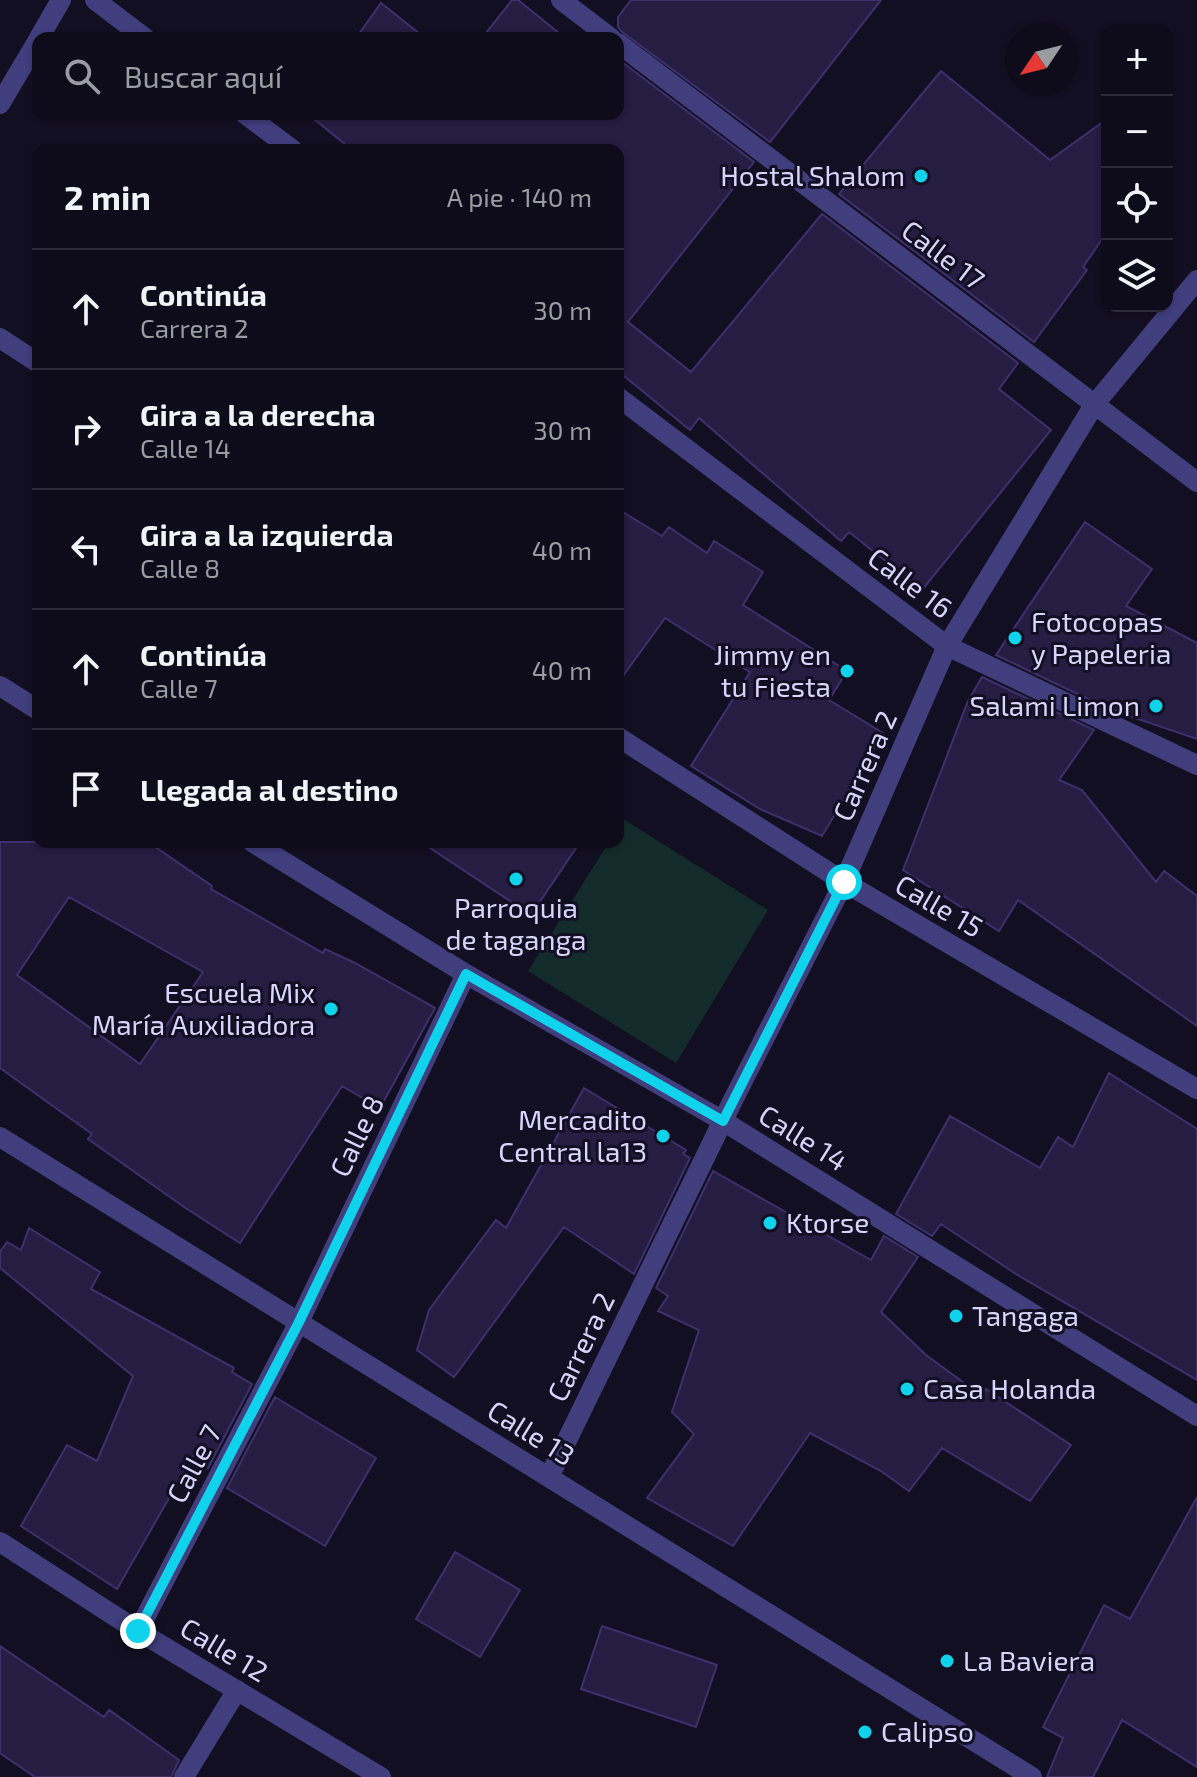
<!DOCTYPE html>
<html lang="es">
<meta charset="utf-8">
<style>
body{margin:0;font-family:"Exo 2",sans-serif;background:#171423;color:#f1f3f6}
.controls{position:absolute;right:24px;top:24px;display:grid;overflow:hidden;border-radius:16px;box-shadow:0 2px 6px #0004}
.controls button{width:72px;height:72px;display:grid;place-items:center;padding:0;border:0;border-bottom:2px solid #2e2b39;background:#0e0b1a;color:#f1f3f6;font:40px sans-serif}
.compass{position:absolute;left:1005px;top:24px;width:72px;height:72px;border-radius:50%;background:#0e0b1a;box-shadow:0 2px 6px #0004;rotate:235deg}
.stop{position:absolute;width:24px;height:24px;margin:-18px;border:6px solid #0fd3ec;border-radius:50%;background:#fff}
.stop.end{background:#0fd3ec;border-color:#fff;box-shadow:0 2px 8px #0008}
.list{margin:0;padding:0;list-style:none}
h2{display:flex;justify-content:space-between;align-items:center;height:104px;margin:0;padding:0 32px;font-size:34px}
h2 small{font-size:26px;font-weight:400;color:#9b9ba2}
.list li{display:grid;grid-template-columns:52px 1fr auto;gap:24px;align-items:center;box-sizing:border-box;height:120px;padding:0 32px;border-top:2px solid #2e2b39}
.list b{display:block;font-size:30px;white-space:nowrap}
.list p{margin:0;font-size:26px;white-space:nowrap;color:#9b9ba2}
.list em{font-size:26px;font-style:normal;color:#9b9ba2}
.icon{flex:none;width:44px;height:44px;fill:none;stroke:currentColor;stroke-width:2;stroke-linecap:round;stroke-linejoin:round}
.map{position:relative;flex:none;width:1197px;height:1777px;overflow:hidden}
.search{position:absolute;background:#0e0b1a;box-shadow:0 2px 6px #0004;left:32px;top:32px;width:592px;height:88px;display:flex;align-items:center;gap:20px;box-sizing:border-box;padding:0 28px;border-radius:16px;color:#9b9ba2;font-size:30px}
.panel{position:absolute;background:#0e0b1a;box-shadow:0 2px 6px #0004;left:32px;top:144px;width:592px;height:704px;border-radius:16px}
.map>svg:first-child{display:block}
.green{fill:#132c2b}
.building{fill:#251d42;stroke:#3d306d;stroke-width:2;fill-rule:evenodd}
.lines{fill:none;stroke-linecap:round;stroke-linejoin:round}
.minor{stroke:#413e7e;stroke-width:20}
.route{stroke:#0fd3ec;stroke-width:10}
.poi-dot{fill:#0fd3ec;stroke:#130f22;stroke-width:3}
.labels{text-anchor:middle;stroke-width:6;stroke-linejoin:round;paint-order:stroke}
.poi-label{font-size:28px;fill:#d9d4fc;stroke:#130f22;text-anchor:start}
.street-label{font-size:28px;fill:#d9d4fc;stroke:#130f22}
</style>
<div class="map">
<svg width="1197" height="1777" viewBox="0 0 1197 1777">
<rect width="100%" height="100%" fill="#130f22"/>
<!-- green -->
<path class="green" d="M623 819 768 910 676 1063 528 971 609 842H618V827Z"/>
<!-- building -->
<path class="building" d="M512 0H518L565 38H482Z
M631 0H881L770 142 621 31 618 27V17Z
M381 3 425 38H356Z
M618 59 754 162 628 322 691 372 822 214 1018 363 999 389 1051 430 922 590 849 532 841 541 699 418 690 430 618 371V150H352L308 114H618Z
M941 71 1050 160 1107 119V232L1083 267 1087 270 1034 342 839 194Z
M618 509 662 536 669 527 707 553 714 541 763 572 743 605 847 671 829 700 883 733 822 836 760 809 691 766 750 672 665 618 618 683Z
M1085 522 1152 569 1126 606 1197 643V739L1109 709 996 655Z
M982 677 1094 730 1059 780 1082 790 1156 882 1164 871 1197 896V1026L1018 900 999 931 903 870 968 701Z
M0 842H148L212 886 211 889 323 953 325 949 355 963 435 1008 380 1108 342 1086 240 1243 184 1207 88 1139 92 1134 0 1068ZM69 897 203 972 140 1064 17 975Z
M421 842H580L531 915Z
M1109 1073 1197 1129V1380L1016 1274 941 1224 932 1236 896 1214 950 1116 1040 1168 1058 1137 1073 1147Z
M584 1088 686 1150 683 1154 690 1158 634 1274 564 1227 454 1377 417 1350 429 1310 496 1220 506 1228Z
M713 1171 871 1260 884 1236 918 1257 881 1312 926 1355 982 1396 986 1389 1071 1445 1030 1501 942 1448 909 1491 881 1471 810 1433 733 1546 647 1498 694 1434 672 1412 699 1330 658 1311 668 1296 656 1288Z
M29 1228 100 1272 91 1289 234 1368 232 1372 252 1384 208 1468 196 1451 117 1589 21 1526 67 1445 97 1461 133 1376 0 1268V1252L7 1242 21 1250Z
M275 1397 376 1458 325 1546 227 1488Z
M1197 1497V1767L1122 1720 1093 1777H1047L1063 1738 1043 1727 1104 1605 1130 1619Z
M455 1552 520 1590 480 1657 416 1619Z
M602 1626 717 1665 696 1727 581 1689Z
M0 1646 104 1717 109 1710 179 1760 171 1777H35L0 1753Z"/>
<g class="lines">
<!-- minor -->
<path class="minor" d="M95 0 145 38
M561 0 611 38
M39 38 61 0
M618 43 1197 482
M0 104 38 40
M245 114 293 150
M0 338 38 363
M618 397 947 646 1197 765
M0 686 38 710
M618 737 844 882 1197 1089
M252 842 466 974 723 1121 1197 1416
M0 1137 1032 1777
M549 1477 732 1102 844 882 947 646 1094 405 1197 280
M0 1542 138 1631 381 1777
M138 1631 299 1322 466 974
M184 1777 237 1690"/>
</g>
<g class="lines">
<!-- route -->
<path class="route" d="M138 1631 299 1322 466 974 723 1121 844 882"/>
</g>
<!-- markers -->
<g class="poi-dot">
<circle cx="921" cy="176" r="8"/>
<circle cx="1015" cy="638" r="8"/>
<circle cx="847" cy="671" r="8"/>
<circle cx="1156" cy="706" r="8"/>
<circle cx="516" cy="879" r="8"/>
<circle cx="331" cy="1009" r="8"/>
<circle cx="663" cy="1136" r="8"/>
<circle cx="770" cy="1223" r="8"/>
<circle cx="956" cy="1316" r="8"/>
<circle cx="907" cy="1389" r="8"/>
<circle cx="947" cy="1661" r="8"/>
<circle cx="865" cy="1732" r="8"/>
</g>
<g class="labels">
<!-- poi labels -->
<g class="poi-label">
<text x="905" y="186" text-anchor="end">Hostal Shalom</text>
<text x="1031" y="632">Fotocopas<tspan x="1031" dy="32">y Papeleria</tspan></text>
<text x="831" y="665" text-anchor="end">Jimmy en<tspan x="831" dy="32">tu Fiesta</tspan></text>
<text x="1140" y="716" text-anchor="end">Salami Limon</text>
<text x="516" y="918" text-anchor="middle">Parroquia<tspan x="516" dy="32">de taganga</tspan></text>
<text x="315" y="1003" text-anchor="end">Escuela Mix<tspan x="315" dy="32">María Auxiliadora</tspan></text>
<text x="647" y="1130" text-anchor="end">Mercadito<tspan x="647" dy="32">Central la13</tspan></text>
<text x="786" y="1233">Ktorse</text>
<text x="972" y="1326">Tangaga</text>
<text x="923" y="1399">Casa Holanda</text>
<text x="963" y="1671">La Baviera</text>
<text x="881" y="1742">Calipso</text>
</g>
<!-- street labels -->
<g class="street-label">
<text transform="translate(943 255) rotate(37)" y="10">Calle 17</text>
<text transform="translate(910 583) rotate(37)" y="10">Calle 16</text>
<text transform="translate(865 766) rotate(-66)" y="10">Carrera 2</text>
<text transform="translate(939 906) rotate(30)" y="10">Calle 15</text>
<text transform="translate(357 1136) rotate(-64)" y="10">Calle 8</text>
<text transform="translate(803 1138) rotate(32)" y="10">Calle 14</text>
<text transform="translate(581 1347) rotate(-64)" y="10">Carrera 2</text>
<text transform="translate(531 1433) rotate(32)" y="10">Calle 13</text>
<text transform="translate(194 1464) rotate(-62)" y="10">Calle 7</text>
<text transform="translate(224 1650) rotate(31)" y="10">Calle 12</text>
</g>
</g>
</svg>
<div class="controls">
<button>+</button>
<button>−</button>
<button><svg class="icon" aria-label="locate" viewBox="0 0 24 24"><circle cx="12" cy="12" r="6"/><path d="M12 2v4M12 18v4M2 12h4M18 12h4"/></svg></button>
<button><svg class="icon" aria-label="layers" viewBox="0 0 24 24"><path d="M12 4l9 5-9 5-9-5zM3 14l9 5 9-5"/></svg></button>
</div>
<svg class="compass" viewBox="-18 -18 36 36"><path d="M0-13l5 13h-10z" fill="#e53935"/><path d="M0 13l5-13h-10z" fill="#9b9ba2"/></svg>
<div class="stop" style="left:844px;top:882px"></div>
<div class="stop end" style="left:138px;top:1631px"></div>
<div class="search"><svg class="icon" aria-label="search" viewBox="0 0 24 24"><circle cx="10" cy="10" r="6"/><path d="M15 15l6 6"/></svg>Buscar aquí</div>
<section class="panel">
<h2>2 min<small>A pie · 140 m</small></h2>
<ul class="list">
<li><svg class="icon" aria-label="ahead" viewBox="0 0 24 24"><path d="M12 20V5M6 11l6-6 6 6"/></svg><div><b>Continúa</b><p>Carrera 2</p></div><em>30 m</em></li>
<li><svg class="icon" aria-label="right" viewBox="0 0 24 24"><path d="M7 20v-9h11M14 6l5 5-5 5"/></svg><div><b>Gira a la derecha</b><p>Calle 14</p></div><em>30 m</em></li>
<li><svg class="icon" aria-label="left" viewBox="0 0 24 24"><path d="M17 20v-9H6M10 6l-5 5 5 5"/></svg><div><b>Gira a la izquierda</b><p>Calle 8</p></div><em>40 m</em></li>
<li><svg class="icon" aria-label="ahead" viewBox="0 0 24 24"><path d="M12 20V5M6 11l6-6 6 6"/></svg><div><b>Continúa</b><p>Calle 7</p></div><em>40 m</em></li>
<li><svg class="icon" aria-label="arrive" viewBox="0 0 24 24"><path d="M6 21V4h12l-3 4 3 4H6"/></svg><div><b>Llegada al destino</b></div></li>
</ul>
</section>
</div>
